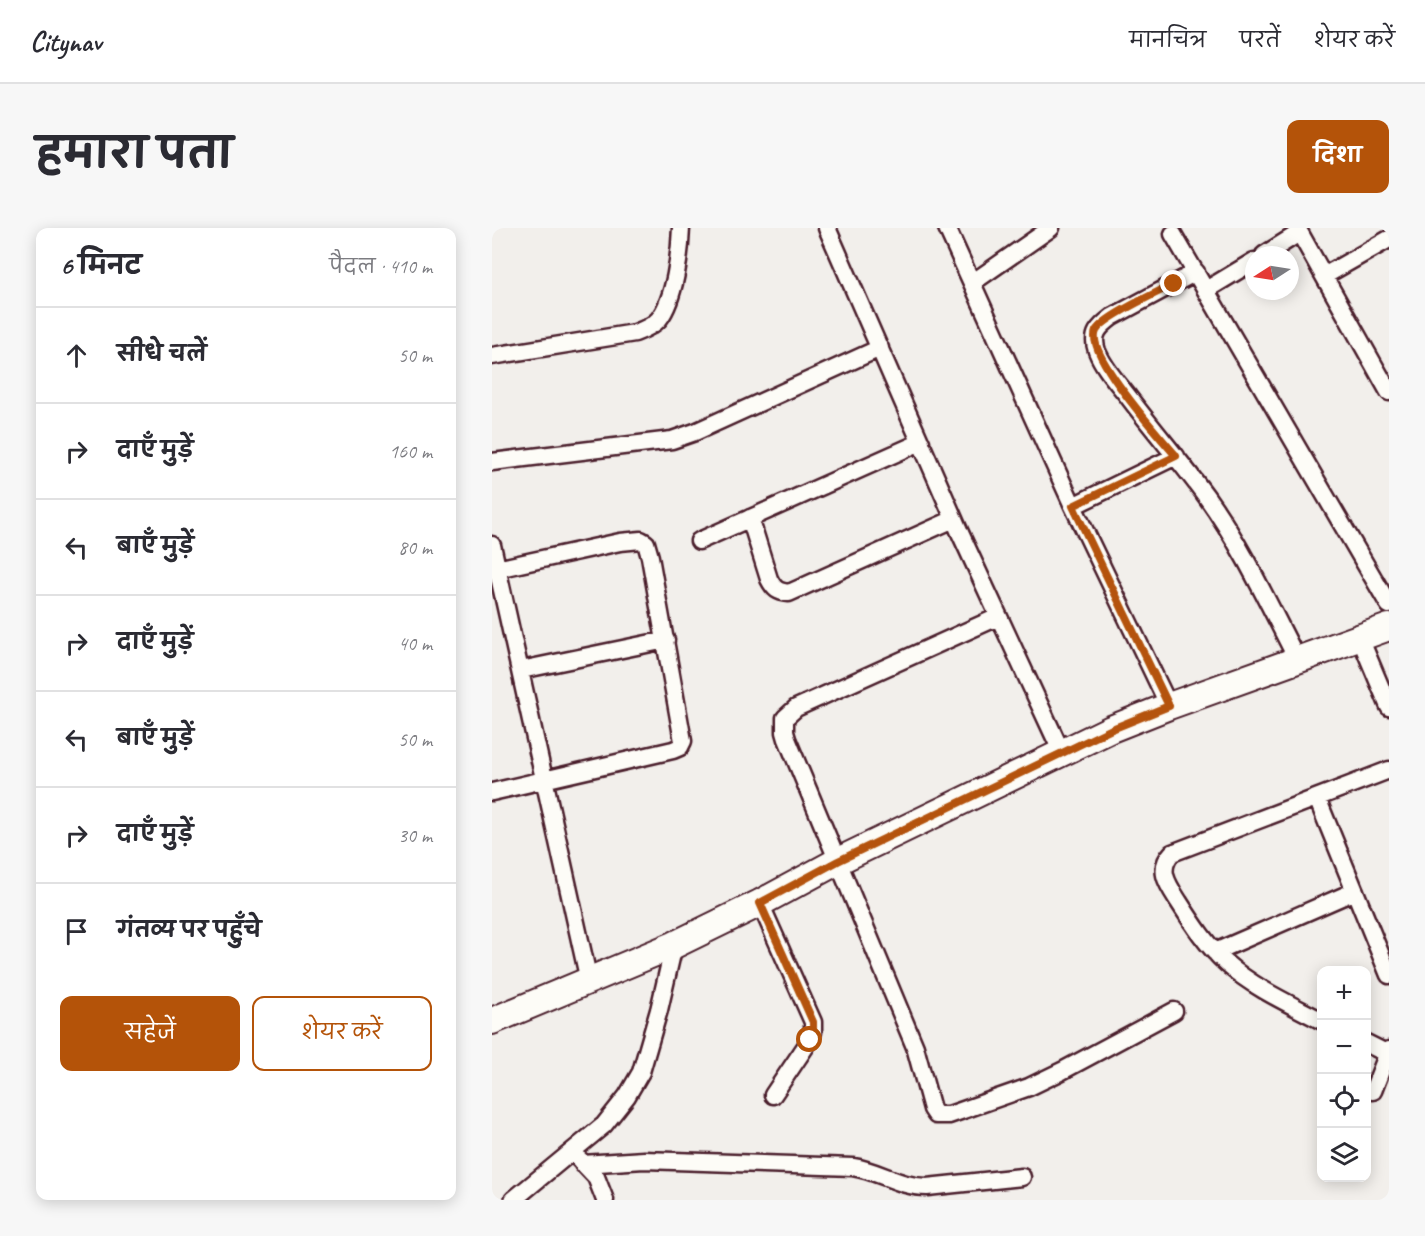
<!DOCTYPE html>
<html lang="hi">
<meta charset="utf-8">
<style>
body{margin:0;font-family:Caveat,"Playpen Sans Deva",sans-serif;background:#f7f7f7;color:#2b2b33}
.controls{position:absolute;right:18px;bottom:18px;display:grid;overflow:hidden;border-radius:12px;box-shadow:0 3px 15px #0003}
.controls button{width:54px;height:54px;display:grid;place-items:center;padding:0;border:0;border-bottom:2px solid #e1e1e2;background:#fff;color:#2b2b33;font:30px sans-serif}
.compass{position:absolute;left:753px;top:18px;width:54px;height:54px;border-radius:50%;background:#fff;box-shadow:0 3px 15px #0003;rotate:258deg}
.stop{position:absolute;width:18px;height:18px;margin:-14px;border:4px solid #b45309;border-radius:50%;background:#fff}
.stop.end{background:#b45309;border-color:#fff;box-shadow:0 2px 6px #0008}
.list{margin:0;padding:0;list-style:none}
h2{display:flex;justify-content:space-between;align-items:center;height:78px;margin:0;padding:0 24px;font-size:26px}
h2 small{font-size:20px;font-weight:400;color:#7c7c81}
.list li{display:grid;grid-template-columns:39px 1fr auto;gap:18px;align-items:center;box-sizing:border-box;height:96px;padding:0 24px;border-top:2px solid #e1e1e2}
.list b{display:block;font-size:22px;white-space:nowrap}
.list em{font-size:20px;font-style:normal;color:#7c7c81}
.actions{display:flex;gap:12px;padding:18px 24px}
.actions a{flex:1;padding:14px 0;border:2px solid #b45309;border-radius:12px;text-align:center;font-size:21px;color:#b45309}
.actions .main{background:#b45309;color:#fff}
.icon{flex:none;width:33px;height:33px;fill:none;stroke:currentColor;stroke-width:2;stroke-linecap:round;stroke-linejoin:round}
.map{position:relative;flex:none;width:897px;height:972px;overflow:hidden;border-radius:12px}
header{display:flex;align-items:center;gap:36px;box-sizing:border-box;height:84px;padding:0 30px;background:#fff;border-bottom:2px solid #e1e1e2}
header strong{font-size:28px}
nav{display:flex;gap:33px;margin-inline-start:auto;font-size:21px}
.intro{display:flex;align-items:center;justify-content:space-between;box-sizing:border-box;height:144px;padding:0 36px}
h1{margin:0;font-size:42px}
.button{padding:15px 27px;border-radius:12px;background:#b45309;color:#fff;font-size:21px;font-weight:700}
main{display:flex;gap:36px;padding:0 36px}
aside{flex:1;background:#fff;border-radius:12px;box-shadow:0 3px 15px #0003}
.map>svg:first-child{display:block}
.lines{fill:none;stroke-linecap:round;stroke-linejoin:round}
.minor-casing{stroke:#4a1f2b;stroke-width:21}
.primary-casing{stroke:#4a1f2b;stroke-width:30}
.minor{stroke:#fdfcf7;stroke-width:16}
.primary{stroke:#fdfcf7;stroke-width:26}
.route{stroke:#b45309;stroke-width:8}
</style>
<header>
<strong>Citynav</strong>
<nav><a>मानचित्र</a><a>परतें</a><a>शेयर करें</a></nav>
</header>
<div class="intro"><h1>हमारा पता</h1><a class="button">दिशा</a></div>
<main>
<aside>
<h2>6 मिनट<small>पैदल · 410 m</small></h2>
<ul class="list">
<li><svg class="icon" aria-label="ahead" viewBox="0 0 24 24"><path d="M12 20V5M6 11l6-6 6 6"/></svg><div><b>सीधे चलें</b></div><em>50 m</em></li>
<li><svg class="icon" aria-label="right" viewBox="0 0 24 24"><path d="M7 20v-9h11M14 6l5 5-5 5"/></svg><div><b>दाएँ मुड़ें</b></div><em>160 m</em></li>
<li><svg class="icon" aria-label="left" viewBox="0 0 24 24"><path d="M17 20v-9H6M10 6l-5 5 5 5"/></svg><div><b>बाएँ मुड़ें</b></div><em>80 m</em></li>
<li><svg class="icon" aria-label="right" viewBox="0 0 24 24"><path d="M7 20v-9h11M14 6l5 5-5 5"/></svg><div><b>दाएँ मुड़ें</b></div><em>40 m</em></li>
<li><svg class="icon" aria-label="left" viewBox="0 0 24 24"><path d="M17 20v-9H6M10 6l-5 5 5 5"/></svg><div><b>बाएँ मुड़ें</b></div><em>50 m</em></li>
<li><svg class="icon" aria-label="right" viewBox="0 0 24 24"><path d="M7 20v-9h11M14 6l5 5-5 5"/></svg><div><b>दाएँ मुड़ें</b></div><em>30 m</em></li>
<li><svg class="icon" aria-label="arrive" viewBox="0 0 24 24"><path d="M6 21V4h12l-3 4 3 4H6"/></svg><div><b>गंतव्य पर पहुँचे</b></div></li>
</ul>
<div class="actions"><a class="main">सहेजें</a><a>शेयर करें</a></div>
</aside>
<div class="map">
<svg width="897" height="972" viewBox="0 0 897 972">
<rect width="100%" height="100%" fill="#f2efeb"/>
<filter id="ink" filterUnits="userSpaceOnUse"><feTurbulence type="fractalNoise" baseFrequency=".0167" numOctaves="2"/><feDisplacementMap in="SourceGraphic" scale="12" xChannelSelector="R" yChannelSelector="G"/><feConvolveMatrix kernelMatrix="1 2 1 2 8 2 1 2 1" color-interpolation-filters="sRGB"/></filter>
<g filter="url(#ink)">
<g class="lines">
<!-- minor casing -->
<g class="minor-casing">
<path id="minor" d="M335 0 469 307 570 525
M455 0 581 278 677 478
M805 0 897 164
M681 6 897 377
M772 27 807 5
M704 44 620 89C607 99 599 106 605 123 612 141 627 156 638 171 663 204 690 235 714 268 750 318 777 377 805 431
M832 48 897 11
M480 55 559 0
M714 62 762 33
M0 128 143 105C151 102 161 98 167 91 183 70 188 26 189 0
M0 234 180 212 203 204 388 120
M581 278 684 228
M258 290 277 351C282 361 286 364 297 365L462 291
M207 313 429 214
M0 317 97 753
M0 342 128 314 149 312 154 315 158 329 191 513 188 519 181 522 0 564
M506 389 304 480 293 490V504L295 511 423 819 440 881 444 887H457L537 859 570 843 682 783
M868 410 897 479
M29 442 174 412
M825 570 897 747
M268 675 321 794V804L318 812 281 867
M723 724 863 663
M830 793C798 776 762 760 735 736 715 718 701 696 687 674 677 658 664 642 680 625L897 542
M874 815 896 826
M881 863 897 822
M87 931 104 949 113 972
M91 936 152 932 361 939C388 943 407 959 435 959L530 949
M21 972 112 897 135 868 149 844 167 782 182 717"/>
</g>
<!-- primary casing -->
<g class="primary-casing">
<path id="primary" d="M0 793 182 717 268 675 346 633 619 501 677 478 897 399"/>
</g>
<!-- minor -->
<use href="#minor" class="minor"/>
<!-- primary -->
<use href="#primary" class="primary"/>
</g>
</g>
<g class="lines" filter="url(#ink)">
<!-- route -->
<path class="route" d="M318 812 321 804V794L268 675 346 633 620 501 677 478 581 278 684 228C668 209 593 126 604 103 611 89 666 64 682 56"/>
</g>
</svg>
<div class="controls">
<button>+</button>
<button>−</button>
<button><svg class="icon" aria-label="locate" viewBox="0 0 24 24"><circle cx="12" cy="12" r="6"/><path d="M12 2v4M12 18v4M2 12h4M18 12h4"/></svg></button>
<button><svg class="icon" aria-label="layers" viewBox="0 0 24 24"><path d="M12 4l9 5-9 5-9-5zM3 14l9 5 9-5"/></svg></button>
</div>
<svg class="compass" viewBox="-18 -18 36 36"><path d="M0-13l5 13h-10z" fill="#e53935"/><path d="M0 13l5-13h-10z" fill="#7c7c81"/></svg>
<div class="stop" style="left:318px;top:812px"></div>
<div class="stop end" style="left:682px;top:56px"></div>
</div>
</main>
